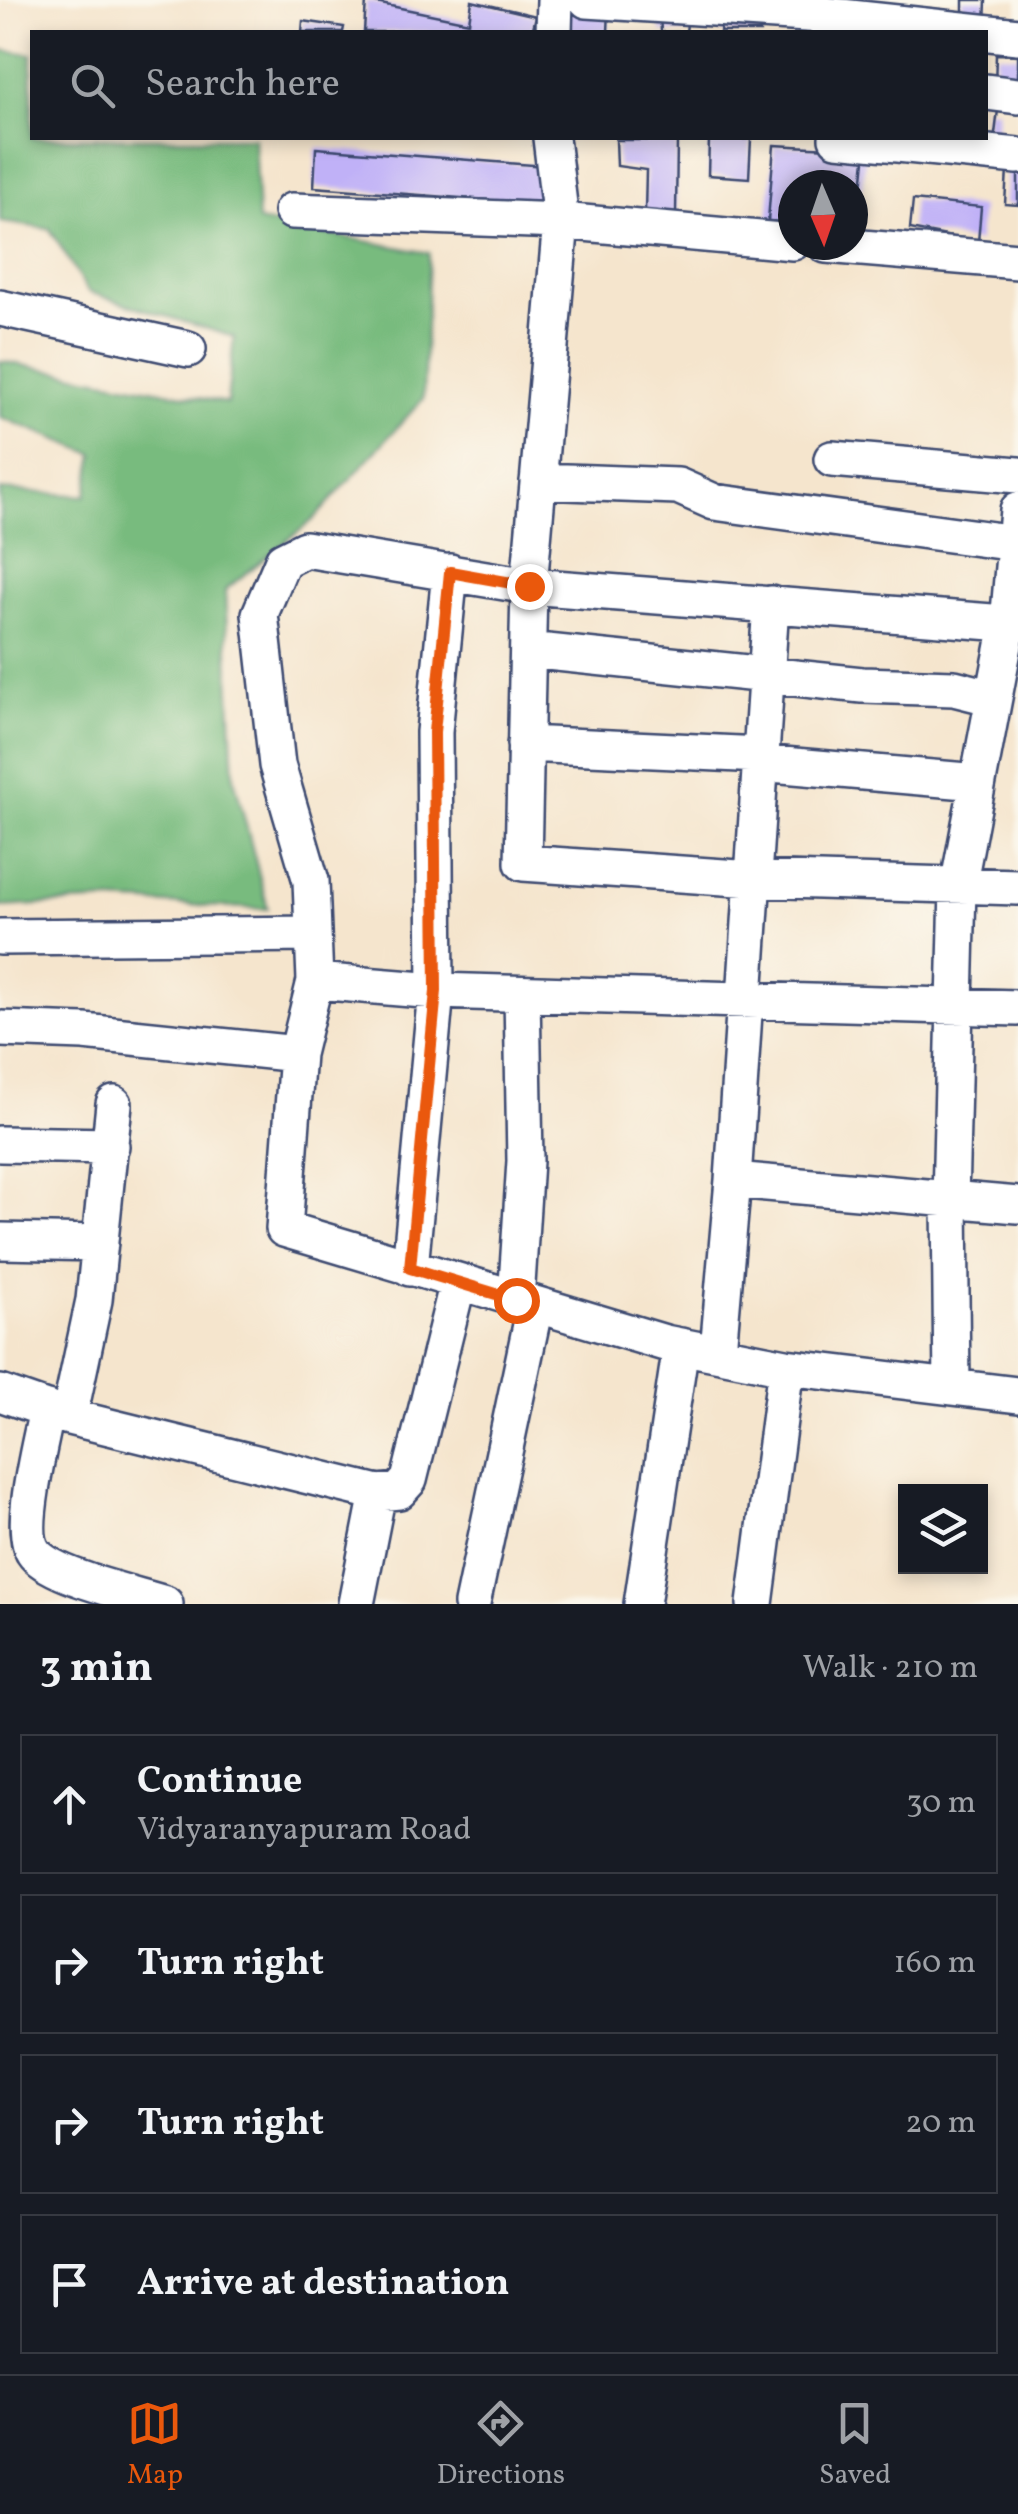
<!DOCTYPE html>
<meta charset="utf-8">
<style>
body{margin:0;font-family:Vollkorn,serif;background:#242831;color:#f1f3f6}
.controls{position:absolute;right:30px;bottom:30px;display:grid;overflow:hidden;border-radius:0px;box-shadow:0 5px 15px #0003}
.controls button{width:90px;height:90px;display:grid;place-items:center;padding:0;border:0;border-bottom:2px solid #363941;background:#171b24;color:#f1f3f6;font:50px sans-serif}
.compass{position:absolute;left:778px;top:170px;width:90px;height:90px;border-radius:50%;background:#171b24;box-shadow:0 5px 15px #0003;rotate:178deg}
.stop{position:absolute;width:30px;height:30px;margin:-22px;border:8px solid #ea580c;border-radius:50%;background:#fff}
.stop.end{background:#ea580c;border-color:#fff;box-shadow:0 2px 10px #0008}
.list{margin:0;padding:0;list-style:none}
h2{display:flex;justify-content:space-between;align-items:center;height:130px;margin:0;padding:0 40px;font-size:42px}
h2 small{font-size:32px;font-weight:400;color:#9ea1a6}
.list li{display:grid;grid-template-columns:65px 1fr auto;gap:30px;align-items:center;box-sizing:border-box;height:140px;margin:0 20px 20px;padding:0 20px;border:2px solid #363941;border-radius:0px}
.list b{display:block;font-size:38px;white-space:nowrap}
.list p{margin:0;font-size:32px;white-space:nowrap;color:#9ea1a6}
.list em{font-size:32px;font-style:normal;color:#9ea1a6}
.icon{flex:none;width:55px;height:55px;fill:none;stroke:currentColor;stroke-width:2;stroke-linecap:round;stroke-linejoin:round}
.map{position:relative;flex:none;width:1018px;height:1604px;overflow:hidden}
.search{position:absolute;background:#171b24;box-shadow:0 5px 15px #0003;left:30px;right:30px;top:30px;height:110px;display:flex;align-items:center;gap:25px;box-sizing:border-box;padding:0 35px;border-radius:0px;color:#9ea1a6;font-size:38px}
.sheet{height:770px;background:#171b24}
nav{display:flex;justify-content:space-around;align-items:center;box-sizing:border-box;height:140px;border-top:2px solid #363941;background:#171b24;font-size:28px;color:#9ea1a6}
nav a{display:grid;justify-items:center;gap:5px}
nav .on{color:#ea580c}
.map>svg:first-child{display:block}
.forest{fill:#78bb7e;stroke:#4a756e;stroke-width:2.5}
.building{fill:#c0b1f7}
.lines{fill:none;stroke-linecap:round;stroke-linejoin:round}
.minor-casing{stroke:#3c4a6f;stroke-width:40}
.minor{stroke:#fff;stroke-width:35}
.route{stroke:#ea580c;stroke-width:12}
</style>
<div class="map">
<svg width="1018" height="1604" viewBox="0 0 1018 1604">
<rect width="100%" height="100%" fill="#fbf7ec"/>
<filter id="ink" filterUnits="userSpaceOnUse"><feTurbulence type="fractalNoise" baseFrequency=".01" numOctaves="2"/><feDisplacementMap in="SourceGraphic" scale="20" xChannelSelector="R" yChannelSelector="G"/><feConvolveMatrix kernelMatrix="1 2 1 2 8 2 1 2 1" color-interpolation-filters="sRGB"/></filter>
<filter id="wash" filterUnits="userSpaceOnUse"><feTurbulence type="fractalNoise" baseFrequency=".0048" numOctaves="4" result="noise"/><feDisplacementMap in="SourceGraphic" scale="40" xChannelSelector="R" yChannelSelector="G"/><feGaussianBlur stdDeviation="2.25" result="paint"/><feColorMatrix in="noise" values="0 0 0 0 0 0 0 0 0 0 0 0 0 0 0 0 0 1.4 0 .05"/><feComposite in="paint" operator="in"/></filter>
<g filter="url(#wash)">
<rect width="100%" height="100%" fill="#f5e5cd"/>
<!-- forest -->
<path class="forest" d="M0 50 32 54V138H254L258 221 429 253 423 399 313 520 225 590 234 778 268 909 107 901 0 907V490L86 496 94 454 0 417V361L227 403 234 337 88 292 50 229 0 222Z"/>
<g id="blocks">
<!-- building -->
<path class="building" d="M963 0H986L985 26 963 24Z
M366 1 469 22 472 1 536 16 532 32H364Z
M559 9 609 10 608 32H559Z
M660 14 688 16 686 32H661Z
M722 14 761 18 760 32H720Z
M303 21 344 27 343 32H302Z
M996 54 1018 55V89L995 88Z
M986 109 998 110 994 142 986 138Z
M709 139H751L749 178 708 175Z
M616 140H677L676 214 645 213 646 170 617 166Z
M774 145 866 150 862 188 793 185V223L768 221Z
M316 148 545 166 541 204 314 187Z
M1007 169 1018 170V205L1005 204Z
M913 200 981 207 978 242 910 229Z"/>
</g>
</g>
<g filter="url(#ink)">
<use href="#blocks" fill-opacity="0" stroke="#3c4a6f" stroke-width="2.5"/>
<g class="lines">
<!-- minor casing -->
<g class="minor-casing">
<path id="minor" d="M587 0 822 15 1018 36
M554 32 555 0
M986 92 1018 96
M551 138 561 221 529 586 523 863 753 879 1018 887
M837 138 1018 156
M292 211 561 221 793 242
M826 245 1018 261
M0 308 188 349
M832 459 1018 475
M538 481 678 486 714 502 1015 543
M1018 624 529 586 305 549 283 560 260 614 277 765 311 881 315 981 297 1054 284 1229 665 1343 786 1367 1018 1395
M528 650 862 685 954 688 994 698
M525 744 761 755
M760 763 978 782
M0 937 313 934
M315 981 436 991 1018 1008
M0 1029 84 1032 297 1054
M0 1144 111 1146
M733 1180 1018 1205
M0 1241 100 1243
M410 1268 436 991 434 732 450 572
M516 1300 525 1161 522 994
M718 1351 733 1180 771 604
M952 1387 950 1200 958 887 1008 624 1018 510
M0 1393 69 1417 378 1493 399 1491 409 1480 458 1282
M47 1409C42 1438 16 1532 35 1554 54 1577 134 1594 165 1604
M69 1417 94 1300 114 1104
M356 1604 378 1493
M472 1604 535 1306
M642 1604 681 1346
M755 1604 786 1367"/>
</g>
<!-- minor -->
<use href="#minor" class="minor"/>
</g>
</g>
<g class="lines" filter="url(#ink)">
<!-- route -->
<path class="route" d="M516 1300 410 1268 436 991 434 732 450 572 529 586"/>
</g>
</svg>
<div class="controls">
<button><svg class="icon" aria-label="layers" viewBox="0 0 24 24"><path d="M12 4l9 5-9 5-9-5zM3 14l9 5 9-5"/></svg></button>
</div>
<svg class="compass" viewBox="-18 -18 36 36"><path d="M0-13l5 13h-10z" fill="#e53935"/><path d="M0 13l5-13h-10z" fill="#9ea1a6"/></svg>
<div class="stop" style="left:516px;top:1300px"></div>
<div class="stop end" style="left:529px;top:586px"></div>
<div class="search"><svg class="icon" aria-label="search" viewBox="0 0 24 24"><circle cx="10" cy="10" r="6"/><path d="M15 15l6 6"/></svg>Search here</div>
</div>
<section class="sheet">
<h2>3 min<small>Walk · 210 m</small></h2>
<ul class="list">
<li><svg class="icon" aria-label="ahead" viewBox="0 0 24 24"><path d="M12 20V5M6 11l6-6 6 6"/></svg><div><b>Continue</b><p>Vidyaranyapuram Road</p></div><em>30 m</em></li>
<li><svg class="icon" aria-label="right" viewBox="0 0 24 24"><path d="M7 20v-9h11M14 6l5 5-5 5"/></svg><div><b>Turn right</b></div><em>160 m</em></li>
<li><svg class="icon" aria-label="right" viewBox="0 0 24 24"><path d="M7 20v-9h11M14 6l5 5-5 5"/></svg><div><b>Turn right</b></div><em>20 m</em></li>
<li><svg class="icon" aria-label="arrive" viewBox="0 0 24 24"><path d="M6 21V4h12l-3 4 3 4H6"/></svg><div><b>Arrive at destination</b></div></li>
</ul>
</section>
<nav>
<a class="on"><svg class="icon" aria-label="map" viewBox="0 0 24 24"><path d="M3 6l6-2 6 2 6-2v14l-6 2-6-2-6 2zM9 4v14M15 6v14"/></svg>Map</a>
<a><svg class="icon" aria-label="directions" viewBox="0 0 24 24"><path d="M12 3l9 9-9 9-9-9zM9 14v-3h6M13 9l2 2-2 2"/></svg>Directions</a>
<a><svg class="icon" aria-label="saved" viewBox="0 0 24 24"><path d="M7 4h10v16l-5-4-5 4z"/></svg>Saved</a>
</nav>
